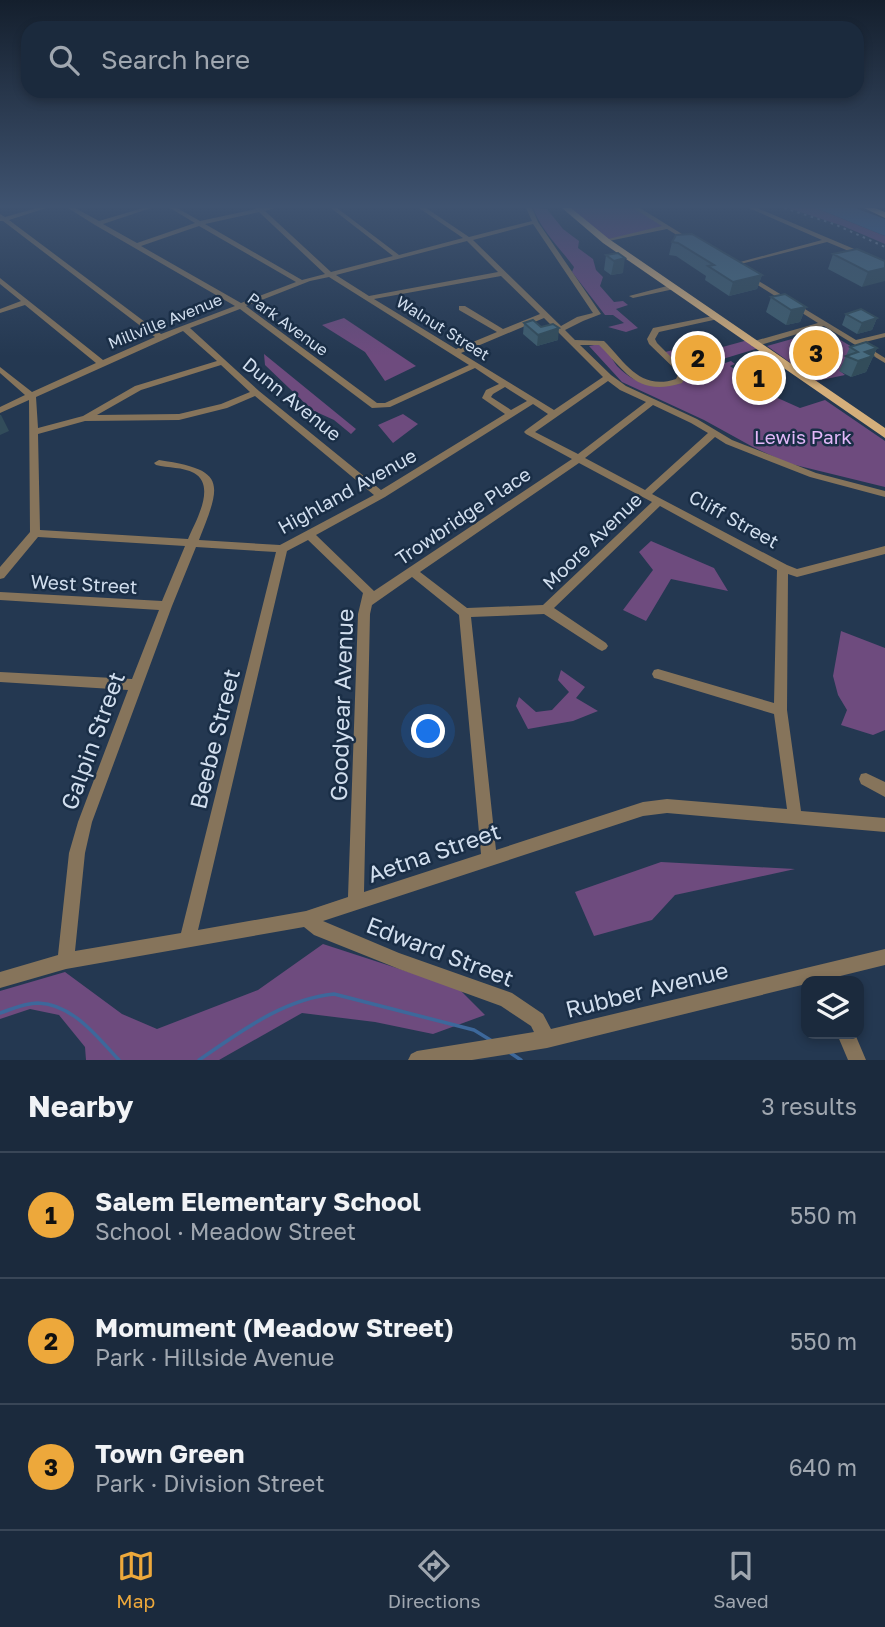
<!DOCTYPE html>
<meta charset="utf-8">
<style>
body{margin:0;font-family:"Golos Text",sans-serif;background:#243244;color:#f1f3f6}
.controls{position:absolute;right:21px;bottom:21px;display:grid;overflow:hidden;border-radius:14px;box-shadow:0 4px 10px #0003}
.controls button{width:63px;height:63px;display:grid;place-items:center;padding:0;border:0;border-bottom:2px solid #394657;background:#1b2a3d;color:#f1f3f6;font:35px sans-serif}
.you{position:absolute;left:429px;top:732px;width:24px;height:24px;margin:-18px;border:5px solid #fff;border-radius:50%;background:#1a73e8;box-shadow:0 0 0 10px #1a73e833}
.badge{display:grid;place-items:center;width:46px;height:46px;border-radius:50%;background:#eda83b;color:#111;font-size:23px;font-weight:700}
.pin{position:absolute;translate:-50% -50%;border:4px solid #fff;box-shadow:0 2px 7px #0006}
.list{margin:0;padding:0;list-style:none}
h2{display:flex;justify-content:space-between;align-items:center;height:91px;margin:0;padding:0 28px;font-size:30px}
h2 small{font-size:23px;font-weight:400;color:#a0a7b0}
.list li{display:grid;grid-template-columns:46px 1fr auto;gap:21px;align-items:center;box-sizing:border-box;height:126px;padding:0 28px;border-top:2px solid #394657}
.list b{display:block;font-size:26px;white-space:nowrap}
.list p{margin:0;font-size:23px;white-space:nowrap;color:#a0a7b0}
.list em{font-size:23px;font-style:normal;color:#a0a7b0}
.icon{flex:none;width:38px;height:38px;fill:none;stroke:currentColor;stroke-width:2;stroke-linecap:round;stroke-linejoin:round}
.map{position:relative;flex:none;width:885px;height:1060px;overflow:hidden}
.search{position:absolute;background:#1b2a3d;box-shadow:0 4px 10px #0003;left:21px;right:21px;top:21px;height:77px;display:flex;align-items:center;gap:18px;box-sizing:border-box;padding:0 24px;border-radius:21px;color:#a0a7b0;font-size:26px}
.sheet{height:469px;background:#1b2a3d}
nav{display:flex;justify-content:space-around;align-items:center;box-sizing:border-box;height:98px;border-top:2px solid #394657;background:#1b2a3d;font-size:19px;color:#a0a7b0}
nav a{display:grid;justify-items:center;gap:4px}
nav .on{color:#eda83b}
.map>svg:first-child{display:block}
.green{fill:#6e4b7e}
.water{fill:#3d689b}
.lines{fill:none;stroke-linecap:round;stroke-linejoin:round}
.stream{stroke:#3d689b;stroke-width:3.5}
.minor{fill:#86745b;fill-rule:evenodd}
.major{fill:#d5af7b;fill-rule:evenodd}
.highway{fill:#f4c687;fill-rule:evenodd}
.rail{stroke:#77879c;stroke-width:2;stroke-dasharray:2.5 4.5;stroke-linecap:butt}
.wall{fill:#3e5d6e}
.shaded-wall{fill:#324c5a}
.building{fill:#486c80;stroke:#324c5a;stroke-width:2}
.labels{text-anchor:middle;stroke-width:5;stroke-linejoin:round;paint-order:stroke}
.far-street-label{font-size:16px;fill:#d1deee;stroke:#1a2e46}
.street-label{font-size:19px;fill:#d1deee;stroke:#1a2e46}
.park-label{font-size:19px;fill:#e3b8f9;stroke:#1a2e46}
.near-street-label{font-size:23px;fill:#d1deee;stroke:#1a2e46}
</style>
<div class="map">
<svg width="885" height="1060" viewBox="0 0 885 1060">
<rect width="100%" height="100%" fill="#243851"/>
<!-- green -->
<path class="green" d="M533 208 547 209 563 229 579 241 578 248 593 259 596 270 603 277 600 286 614 302 623 301 628 305 616 309 638 328 626 332 608 327 624 323 613 315H605L572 272 574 267C559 247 541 230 533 208Z
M571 208H638L669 227 606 241Z
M788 208H816L885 236V244L843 226Z
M344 318 416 366 385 381 365 352 322 325Z
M824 330 857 350 840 371 845 375 816 381 767 346Z
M748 340 759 348 703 365 708 369 731 361 735 364 730 366 753 383 757 382 767 387 760 390 800 408 825 400 885 441V487L787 463 753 447 704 420 622 382 589 346 599 344C608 349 611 358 617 366 634 384 658 391 681 382L685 372 665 352 694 345 708 351Z
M264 354 356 429 351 434 334 420 312 410 265 365Z
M403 414 418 424 393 443 378 425Z
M651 541 714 568 728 591 671 579 646 621 623 610 653 570 639 552Z
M841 631 885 648V730L873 735 841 725 847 710 838 695 833 676Z
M561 670 585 687 576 698 598 711 573 721 528 729 516 706 519 697 536 712 552 710 569 692 558 680Z
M661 862 795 869 675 895 652 920 594 936 575 892Z
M323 944 458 988 485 1015 433 1034 375 1022 302 1013 219 1060H86L85 1047 59 1015 30 1009 0 1019V991L65 972 122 1014 157 1029 258 990Z"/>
<!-- water -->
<path class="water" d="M816 208H855L885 219V236Z"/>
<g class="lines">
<!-- stream -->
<path class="stream" d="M0 1013C12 1009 25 1003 38 1003 73 1004 97 1037 119 1060
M509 1052 521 1060
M199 1060C240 1032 283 999 334 994L474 1030 492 1041"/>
<!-- minor -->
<path class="minor" d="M37 208H46L9 220 161 334 235 306 95 225 68 208H75L99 221 143 208H151L103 224 137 243 195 223 170 208H177L200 221 256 209 255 208H275L265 211 331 272 393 256 331 208H337L399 255 463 238 419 208H426L469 237 532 221 526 208H532L538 222 601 314 583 321 565 330 575 340 604 341C625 362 640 391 676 379L679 373 649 344 647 339 653 328 718 315V319L659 332 655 339 657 343 687 373 682 383C638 397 626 372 599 345H580L611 375 626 386 697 419 732 440 816 473 885 491V497L810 477 726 444 715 437 652 494 787 565 797 569 885 546V554L797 577 788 574 787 710 801 811 885 818V832L667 813 643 816 323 921 399 953 512 993 543 1014 551 1029 885 949V965L820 981H806V984L547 1048 472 1060H408L411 1054 417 1051 534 1032 531 1026 501 1006 399 969 314 935 304 927 66 969 0 988V972L58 955 69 853 78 822 128 690 0 682V672L132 679 159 610 0 600V592L162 601 185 546 38 537 4 578 0 579V567L30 532 29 400 0 413V407L25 395 0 373V367L32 392 96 363 25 305 0 313V309L21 301 0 284V278L103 360 155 337 3 221H0V214L5 217ZM259 212 325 274 302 280 205 224ZM533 224 593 313 577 317 561 326 473 240ZM199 226 296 282 241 303 141 246ZM467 241 498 272 369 296 336 275ZM501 276 540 314 503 329 465 306H459V310L497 332 456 349 374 299ZM329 277 469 365 385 403H377L246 306 310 281ZM240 309 372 408 390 407 475 368 499 384 486 390 482 398 505 414 381 490 259 391 190 328ZM544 318 603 377 554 410 461 353ZM183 331 217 361 135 386 83 416 38 428 36 397ZM221 365 250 392 221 404 179 414 97 415 141 390ZM608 381 620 390 646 402 578 454 535 432ZM505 387 527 401 511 410 491 397 493 394ZM255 396 374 495 280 545 199 540C222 482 226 470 159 460L154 463 156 465C168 468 183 467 194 473 217 486 195 522 188 539L40 530 38 434 85 421 179 420 227 408ZM533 404 548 414 526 430 524 432 526 434 572 459 374 591 316 535 385 497ZM653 405 691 423 708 433 645 490 585 458ZM579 463 652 502 543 605 467 608 420 572ZM660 506 777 570 774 703 658 669 654 670 652 674 654 678 658 679 774 714 787 809 667 799 643 802 496 850 471 617 544 614 598 649 602 651 606 649 608 646 606 643 554 608ZM308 540 363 593 358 614 348 897 306 911 198 930 287 551ZM196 547 276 552 181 933 75 951 85 853 92 822 172 606ZM412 577 459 615 481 854 364 892 370 614 372 605Z
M633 208H640L695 242 690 243 667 229 604 242V240L662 226Z
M749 208H757L885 262V266L827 242 729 267V265L822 240Z
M747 274 856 340 885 333V337L861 343 885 358V363L824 326 757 346H751V342L818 323 745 277 744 276Z
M671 285 675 287 674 289 633 298 629 296Z
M866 773 885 782V797L861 784 859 779 861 774Z
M837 1034H855L866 1060H848Z"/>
<!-- major -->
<path class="major" d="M562 208H571L609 239 885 428V438L603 243Z"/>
<!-- highway -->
<path class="highway" d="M864 208H875L885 212V218Z"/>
<!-- rail -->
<path class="rail" d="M784 208 834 224 885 247"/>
</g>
<!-- wall -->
<path class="wall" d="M676 235 762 275 757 289 729 296 705 280 706 276 676 256 669 255 672 242Z
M618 253 623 273 611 275 604 270 606 255Z
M833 254 885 261 862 287 828 269Z
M771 297 806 307 800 322 786 325 766 312Z
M846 314 877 318 872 330 857 334 842 325Z
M524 323 558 340 537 346 523 334Z
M850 347 877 348 866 372 851 377 839 371Z"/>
<!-- shaded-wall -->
<path class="shaded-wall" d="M625 258 623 273 611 275 614 261Z
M885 268V281L862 287 868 272Z
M762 275 757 289 729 296 733 282Z
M806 307 800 322 786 325 791 310Z
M877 318 872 330 857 334 862 323Z
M559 328 558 340 537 346 538 335Z
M877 348 866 372 851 377 858 361 865 352Z
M0 415H1L9 431 0 435Z"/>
<!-- building -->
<path class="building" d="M692 234 762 275 733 282 708 266 714 265 678 243 672 242 676 235Z
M857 249 885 261V268L868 272 833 254Z
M618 253 625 258 614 261 606 255Z
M785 294 806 307 791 310 771 297Z
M861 309 877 318 862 323 846 314Z
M533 320 541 327 553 324 559 328 538 335 524 323Z
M866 342 877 348 865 352 873 356 858 361 846 356 858 352 850 347Z"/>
<!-- sky -->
<linearGradient id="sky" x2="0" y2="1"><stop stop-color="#141f2d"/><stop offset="0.58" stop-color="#3f5370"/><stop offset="1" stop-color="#3f5370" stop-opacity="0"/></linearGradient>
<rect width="885" height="356" fill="url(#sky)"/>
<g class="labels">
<!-- far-street labels -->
<g class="far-street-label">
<text transform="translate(165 321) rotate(-22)" y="6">Millville Avenue</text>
<text transform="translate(288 324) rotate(36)" y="6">Park Avenue</text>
<text transform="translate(443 328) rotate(32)" y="6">Walnut Street</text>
</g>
<!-- street labels -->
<g class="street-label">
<text transform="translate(292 399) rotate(39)" y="7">Dunn Avenue</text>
<text transform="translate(347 491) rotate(-29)" y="7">Highland Avenue</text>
<text transform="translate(463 516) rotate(-34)" y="7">Trowbridge Place</text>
<text transform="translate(734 519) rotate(29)" y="7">Cliff Street</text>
<text transform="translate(592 541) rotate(-44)" y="7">Moore Avenue</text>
<text transform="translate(84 584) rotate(3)" y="7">West Street</text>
</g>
<!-- park labels -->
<g class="park-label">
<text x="803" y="444">Lewis Park</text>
</g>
<!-- near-street labels -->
<g class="near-street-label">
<text transform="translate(342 705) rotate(-88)" y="8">Goodyear Avenue</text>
<text transform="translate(215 739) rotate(-76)" y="8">Beebe Street</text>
<text transform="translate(93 741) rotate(-70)" y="8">Galpin Street</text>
<text transform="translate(434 853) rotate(-19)" y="8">Aetna Street</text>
<text transform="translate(440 952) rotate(21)" y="8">Edward Street</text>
<text transform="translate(647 990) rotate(-14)" y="8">Rubber Avenue</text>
</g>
</g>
</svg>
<div class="controls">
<button><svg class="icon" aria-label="layers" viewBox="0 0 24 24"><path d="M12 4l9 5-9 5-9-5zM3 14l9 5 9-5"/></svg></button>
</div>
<div class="you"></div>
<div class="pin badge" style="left:759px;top:378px">1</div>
<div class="pin badge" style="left:698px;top:358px">2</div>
<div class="pin badge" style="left:816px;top:353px">3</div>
<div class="search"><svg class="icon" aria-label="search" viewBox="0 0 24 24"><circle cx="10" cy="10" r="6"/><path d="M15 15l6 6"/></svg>Search here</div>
</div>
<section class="sheet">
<h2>Nearby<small>3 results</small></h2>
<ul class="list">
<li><span class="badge">1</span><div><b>Salem Elementary School</b><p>School · Meadow Street</p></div><em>550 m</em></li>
<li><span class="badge">2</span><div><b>Momument (Meadow Street)</b><p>Park · Hillside Avenue</p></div><em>550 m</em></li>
<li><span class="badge">3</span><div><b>Town Green</b><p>Park · Division Street</p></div><em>640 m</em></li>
</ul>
</section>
<nav>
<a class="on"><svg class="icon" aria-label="map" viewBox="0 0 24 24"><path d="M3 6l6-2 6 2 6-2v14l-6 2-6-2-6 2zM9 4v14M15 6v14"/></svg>Map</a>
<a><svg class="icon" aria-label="directions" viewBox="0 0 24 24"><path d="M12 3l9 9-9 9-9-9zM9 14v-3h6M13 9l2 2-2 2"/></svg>Directions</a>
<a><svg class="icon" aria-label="saved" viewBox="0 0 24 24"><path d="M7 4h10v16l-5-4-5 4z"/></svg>Saved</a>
</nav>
